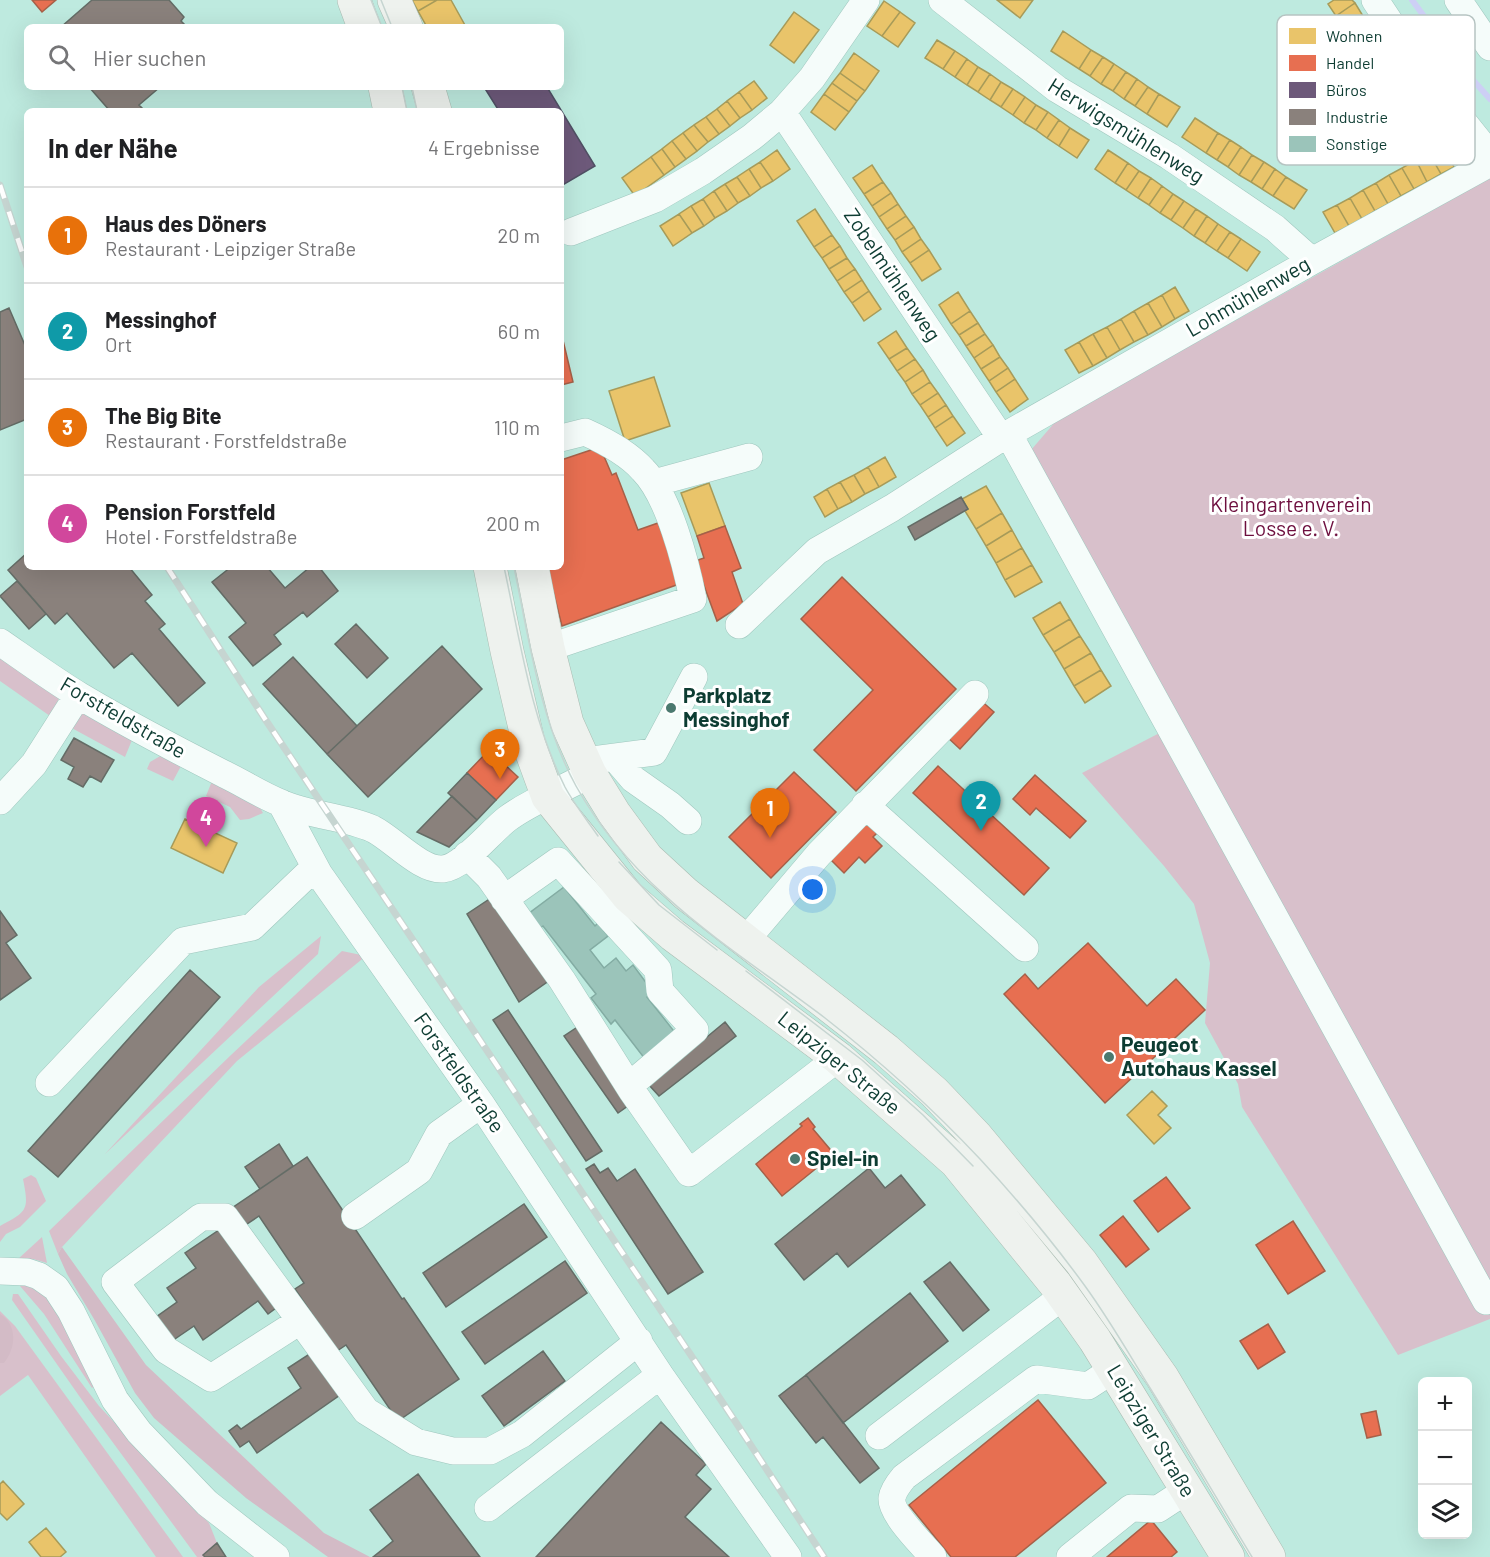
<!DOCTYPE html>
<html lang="de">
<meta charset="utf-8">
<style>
body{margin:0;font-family:Barlow,sans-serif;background:#f6f6f6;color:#202124}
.controls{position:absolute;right:18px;bottom:18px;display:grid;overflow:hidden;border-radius:9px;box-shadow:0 6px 24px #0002}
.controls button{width:54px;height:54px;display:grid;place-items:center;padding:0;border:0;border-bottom:2px solid #e0e0e0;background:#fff;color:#202124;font:30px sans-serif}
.you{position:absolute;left:813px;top:890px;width:21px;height:21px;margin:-15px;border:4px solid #fff;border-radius:50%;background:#1a73e8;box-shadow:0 0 0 9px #1a73e833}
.badge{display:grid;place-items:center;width:39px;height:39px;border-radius:50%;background:#4b796f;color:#fff;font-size:20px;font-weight:700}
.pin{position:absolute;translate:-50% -50px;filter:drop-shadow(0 2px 3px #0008)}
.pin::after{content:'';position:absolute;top:32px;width:21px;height:18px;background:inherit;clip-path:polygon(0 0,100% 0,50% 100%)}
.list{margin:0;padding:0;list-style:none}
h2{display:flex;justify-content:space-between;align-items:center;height:78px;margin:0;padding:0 24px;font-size:26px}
h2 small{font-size:20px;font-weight:400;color:#757577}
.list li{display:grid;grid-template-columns:39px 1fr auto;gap:18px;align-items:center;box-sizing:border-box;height:96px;padding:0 24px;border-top:2px solid #e0e0e0}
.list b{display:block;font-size:22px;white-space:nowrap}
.list p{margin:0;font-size:20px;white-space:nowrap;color:#757577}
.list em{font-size:20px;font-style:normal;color:#757577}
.icon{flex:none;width:33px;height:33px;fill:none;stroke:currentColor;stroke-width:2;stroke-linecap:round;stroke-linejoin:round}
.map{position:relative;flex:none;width:1490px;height:1557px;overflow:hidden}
.search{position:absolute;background:#fff;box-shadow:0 6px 24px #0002;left:24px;top:24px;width:540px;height:66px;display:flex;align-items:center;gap:15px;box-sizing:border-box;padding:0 21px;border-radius:9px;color:#757577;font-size:22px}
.panel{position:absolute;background:#fff;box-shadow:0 6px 24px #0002;left:24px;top:108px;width:540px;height:462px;border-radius:9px}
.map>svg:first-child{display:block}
.green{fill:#d8c0cb}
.forest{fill:#d3bbc6}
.homes{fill:#e9c46a;stroke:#a79b59;stroke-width:1.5}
.shops{fill:#e76f51;stroke:#a66048;stroke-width:1.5}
.offices{fill:#6d597a;stroke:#505064;stroke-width:1.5}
.industry{fill:#8a817c;stroke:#646c66;stroke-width:1.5}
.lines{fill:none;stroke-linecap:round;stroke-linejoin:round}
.stream{stroke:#cdcff5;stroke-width:6}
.building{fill:#9bc4ba;stroke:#83aca3;stroke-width:1.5}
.minor-casing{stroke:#9fc7be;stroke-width:28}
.major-casing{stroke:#aabcb2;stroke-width:34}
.minor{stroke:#f5fcfa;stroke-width:27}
.major{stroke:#eef2ee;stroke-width:33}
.tram{stroke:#c6d5d1;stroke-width:1.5}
.rail-casing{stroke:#c6d5d1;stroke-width:7}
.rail{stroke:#fff;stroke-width:4.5;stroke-dasharray:14;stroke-linecap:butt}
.poi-dot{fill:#4b796f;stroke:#fff;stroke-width:2}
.labels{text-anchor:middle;stroke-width:6;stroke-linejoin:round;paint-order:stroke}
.street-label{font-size:21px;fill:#0d3c32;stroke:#fff}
.park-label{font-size:21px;fill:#6d0e3e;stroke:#fff}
.poi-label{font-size:21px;font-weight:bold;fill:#0d3c32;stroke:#fff;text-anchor:start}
.key{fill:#fff;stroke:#b6c4c2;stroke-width:1.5}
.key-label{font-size:16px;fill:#0d3c32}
</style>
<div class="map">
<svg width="1490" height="1557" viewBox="0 0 1490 1557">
<rect width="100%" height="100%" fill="#beeadf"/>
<!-- green -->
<path class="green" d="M1490 178V1319L1398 1355 1242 1107 1238 1084 1205 1023 1210 963 1194 904 1164 866 1082 773 1177 724 1031 450 1056 421Z
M0 655 61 695 50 716 0 681Z
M78 707 132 740 125 757 68 726Z
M162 755 181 766 173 781 147 769 150 762Z
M212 781 256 801 263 813 249 819 240 820 230 807 206 796Z
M321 936 318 954 105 1154 259 987Z
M342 951 366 956 237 1061 62 1247 58 1254 49 1231 231 1055Z
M31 1175 36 1178 46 1201 20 1227 6 1234 0 1242V1226C28 1211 29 1210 23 1179Z
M42 1237 47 1263 33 1259H18Z
M21 1284 50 1295 95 1386 92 1388 44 1314 20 1286Z
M13 1294H18L61 1356 99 1406 209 1523 217 1543 204 1554 205 1557H197L89 1410 12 1300Z
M0 1311 15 1326 183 1557H156L28 1375 0 1396Z"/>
<!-- forest -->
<path class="forest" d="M62 1247 146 1365 324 1533 370 1557H328L246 1498 154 1418 135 1393 94 1319 67 1274 58 1254Z
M0 1314C18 1325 16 1348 4 1363H0Z"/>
<!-- homes -->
<path class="homes" d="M412 0H437L418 11Z
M437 0H451L466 27H427L418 11Z
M997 0H1033L1020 18Z
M1334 0H1352L1355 3 1336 16 1328 4Z
M884 1 900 12 882 36 867 26Z
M1355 3 1363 16 1344 28 1336 16Z
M794 12 819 30 794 63 770 45Z
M900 12 915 23 898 47 882 36Z
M1063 31 1091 50 1079 69 1051 51Z
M937 40 955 51 943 69 925 58Z
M1091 50 1103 57 1090 76 1079 69Z
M955 51 967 59 955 77 943 69Z
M854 53 879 71 865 91 840 73Z
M1103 57 1114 64 1101 84 1090 76Z
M967 59 978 67 967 85 955 77Z
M1114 64 1126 72 1113 91 1101 84Z
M978 67 990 74 978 92 967 85Z
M1126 72 1137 79 1124 99 1113 91Z
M840 73 865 91 857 101 832 83Z
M990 74 1001 82 990 100 978 92Z
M1137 79 1148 87 1135 106 1124 99Z
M754 81 767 98 752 110 739 92Z
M1001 82 1013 89 1001 107 990 100Z
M832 83 857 101 849 112 824 94Z
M1148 87 1159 94 1147 114 1135 106Z
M1013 89 1025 97 1013 115 1001 107Z
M739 92 752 110 740 118 727 101Z
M824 94 849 112 835 130 811 112Z
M1159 94 1180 107 1167 127 1147 114Z
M1025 97 1036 105 1024 123 1013 115Z
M727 101 740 118 730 126 717 109Z
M1036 105 1048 112 1036 130 1024 123Z
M717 109 730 126 719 134 706 117Z
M1048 112 1059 120 1047 138 1036 130Z
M706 117 719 134 708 142 694 125Z
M1195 118 1218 133 1206 153 1182 137Z
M1059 120 1070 128 1059 146 1047 138Z
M694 125 708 142 697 151 683 133Z
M1070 128 1089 140 1077 158 1059 146Z
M683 133 697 151 686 159 672 141Z
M1218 133 1230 140 1217 160 1206 153Z
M1230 140 1241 147 1228 167 1217 160Z
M672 141 686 159 675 167 662 149Z
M1442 146 1454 167 1441 174 1429 153Z
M1241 147 1252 155 1239 175 1228 167Z
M662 149 675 167 664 175 651 157Z
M777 150 790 169 773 181 760 162Z
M1108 150 1128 163 1115 183 1095 169Z
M1429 153 1441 174 1427 182 1416 160Z
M1252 155 1264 162 1251 182 1239 175Z
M651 157 664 175 635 196 622 178Z
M1416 160 1427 182 1414 189 1402 168Z
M760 162 773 181 761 188 749 169Z
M1264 162 1275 169 1262 189 1251 182Z
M1128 163 1139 171 1126 190 1115 183Z
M872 165 883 182 864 194 853 178Z
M1402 168 1414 189 1401 196 1389 175Z
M749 169 761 188 750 196 737 177Z
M1275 169 1286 177 1273 196 1262 189Z
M1139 171 1151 178 1138 198 1126 190Z
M1389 175 1401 196 1388 204 1376 183Z
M737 177 750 196 738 203 725 184Z
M1286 177 1307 190 1294 209 1273 196Z
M1151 178 1162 186 1149 205 1138 198Z
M883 182 891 193 872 206 864 194Z
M1376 183 1388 204 1375 211 1363 190Z
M725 184 738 203 727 211 714 191Z
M1162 186 1173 194 1160 213 1149 205Z
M1363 190 1375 211 1362 219 1350 198Z
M714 191 727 211 715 218 703 199Z
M891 193 898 204 879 217 872 206Z
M1173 194 1184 201 1171 220 1160 213Z
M1350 198 1362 219 1349 226 1337 205Z
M703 199 715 218 704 226 691 206Z
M1184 201 1196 209 1183 228 1171 220Z
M898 204 906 216 887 229 879 217Z
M1337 205 1349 226 1335 233 1323 212Z
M691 206 704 226 692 233 679 214Z
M815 209 832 235 814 247 797 221Z
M1196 209 1207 216 1194 236 1183 228Z
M679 214 692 233 673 246 660 226Z
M906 216 914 227 895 240 887 229Z
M1207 216 1218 224 1205 243 1194 236Z
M1218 224 1230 232 1217 251 1205 243Z
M914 227 921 239 902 252 895 240Z
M1230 232 1241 239 1228 258 1217 251Z
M832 235 840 246 822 258 814 247Z
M921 239 929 250 910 263 902 252Z
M1241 239 1260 252 1247 271 1228 258Z
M840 246 847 258 829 269 822 258Z
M929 250 941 269 922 281 910 263Z
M847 258 855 269 837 281 829 269Z
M855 269 862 280 844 292 837 281Z
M862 280 869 291 852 303 844 292Z
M1175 287 1189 311 1175 319 1162 295Z
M869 291 881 309 864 321 852 303Z
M958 292 970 311 951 324 939 305Z
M1162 295 1175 319 1162 327 1148 303Z
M1148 303 1162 327 1148 335 1134 311Z
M970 311 978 323 959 335 951 324Z
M1134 311 1148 335 1134 342 1121 319Z
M1121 319 1134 342 1120 350 1107 327Z
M978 323 985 334 966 346 959 335Z
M1107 327 1120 350 1107 358 1093 334Z
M896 331 907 348 889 359 878 343Z
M985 334 993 345 974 358 966 346Z
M1093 334 1107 358 1093 366 1079 342Z
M1079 342 1093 366 1079 373 1065 350Z
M993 345 1000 357 981 369 974 358Z
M907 348 915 359 897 371 889 359Z
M1000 357 1008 368 989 381 981 369Z
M915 359 923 370 905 382 897 371Z
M1008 368 1015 379 996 392 989 381Z
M923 370 930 382 912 394 905 382Z
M654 377 670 426 625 441 609 391Z
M1015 379 1028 399 1010 412 996 392Z
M930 382 938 393 920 405 912 394Z
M938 393 946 405 928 417 920 405Z
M946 405 953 416 935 428 928 417Z
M953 416 965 433 947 446 935 428Z
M885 457 896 477 879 487 868 467Z
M868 467 879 487 865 494 854 475Z
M854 475 865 494 852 502 840 482Z
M840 482 852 502 838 509 827 489Z
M709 483 725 526 697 536 681 493Z
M986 486 1002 513 976 529 965 511 968 509 962 499Z
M827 489 838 509 825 517 814 497Z
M1002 513 1012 530 986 546 976 529Z
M1012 530 1022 548 996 563 986 546Z
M1022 548 1032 565 1005 580 996 563Z
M1032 565 1042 582 1015 597 1005 580Z
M1060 602 1070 619 1043 635 1033 618Z
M1070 619 1080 636 1054 652 1043 635Z
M1080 636 1091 653 1064 669 1054 652Z
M1091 653 1101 670 1074 686 1064 669Z
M1101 670 1111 686 1085 703 1074 686Z
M185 819 237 843 223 873 171 848Z
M1152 1091 1167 1106 1158 1115 1171 1128 1154 1144 1127 1115Z
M3 1481 24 1504 7 1520 0 1513V1484Z
M46 1528 66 1552 60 1557H41L29 1542Z"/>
<!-- shops -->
<path class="shops" d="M32 0H56L42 12Z
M561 332 573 382 561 385Z
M600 447 612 475 616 473 638 530 658 523 682 583 562 626 547 567H561V460Z
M725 526 741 568 732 572 743 604 717 621 695 561 704 558 697 536Z
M842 577 956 689 856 791 814 750 873 690 801 619Z
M978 698 994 712 960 749 945 735Z
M489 750 518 777 496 800 467 773Z
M938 766 1049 868 1024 895 913 793Z
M794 772 836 812 771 878 729 837Z
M1035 775 1086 821 1070 838 1036 808 1030 815 1013 799Z
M867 815 881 829 873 837 882 846 865 863 859 857 844 873 827 856Z
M1088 943 1147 1006 1176 979 1205 1010 1105 1103 1004 994 1025 974 1038 989Z
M808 1118 815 1127 813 1129 834 1154 782 1196 756 1164 802 1126 800 1124Z
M1166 1177 1190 1208 1158 1232 1134 1201Z
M1123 1216 1149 1249 1126 1267 1100 1235Z
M1293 1221 1325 1271 1288 1294 1256 1245Z
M1268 1324 1285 1352 1258 1369 1240 1341Z
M1038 1400 1106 1483 1015 1557H951L909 1505Z
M1376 1411 1381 1435 1367 1438 1361 1414Z
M1151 1520 1177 1552 1171 1557H1107Z"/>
<!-- offices -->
<path class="offices" d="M484 87H547L595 166 561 186V111H499Z"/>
<!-- industry -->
<path class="industry" d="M92 0H169L184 17 181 21 187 27H61Z
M89 87H160L139 105 145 111H110Z
M9 308 27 350V419L0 430V312Z
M961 497 968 509 915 540 908 527Z
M27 553V567H129L152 595 145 601 165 624 159 629 205 683 178 706 132 653 114 668 67 613 55 624 8 570Z
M231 567H267L285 588 310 567H319L338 591 307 617 303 612 274 635 281 644 253 666 229 637 246 623 212 582Z
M17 581 46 614 29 629 0 596Z
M356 624 388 658 367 678 335 644Z
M442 646 482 689 368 797 327 754Z
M293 657 357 726 327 754 263 684Z
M74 738 114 760 101 782 90 776 83 787 68 779 74 767 61 760Z
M467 773 496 800 477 820 448 793Z
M452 796 477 820 449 847 417 832Z
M491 898 550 980 519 1002 467 914Z
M0 911 17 935 6 943 31 978 0 1000Z
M190 970 220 997 58 1177 28 1151Z
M508 1010 602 1151 586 1161 493 1020Z
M725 1022 736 1036 659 1096 649 1085Z
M579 1026 632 1103 618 1113 564 1036Z
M279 1144 293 1166 260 1189 245 1167Z
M307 1157 402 1299 404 1298 459 1379 398 1421 346 1345 337 1351 295 1289 304 1283 259 1216 241 1228 229 1210Z
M594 1164 600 1173 608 1168 617 1181 635 1169 703 1272 668 1294 586 1169Z
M869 1168 885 1188 901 1175 925 1205 848 1267 837 1253 804 1280 775 1244Z
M524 1204 547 1237 446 1307 423 1273Z
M219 1230 280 1305 268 1314 258 1301 203 1340 194 1326 166 1345 149 1322 177 1302 167 1288 196 1268 185 1253Z
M565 1261 587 1293 485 1364 462 1332Z
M950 1262 989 1310 963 1331 924 1282Z
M910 1293 948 1341 843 1423 806 1375Z
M543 1351 565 1381 504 1426 482 1396Z
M311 1353 340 1395 257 1453 249 1441 240 1447 229 1431 237 1425 241 1429 301 1388 288 1368Z
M806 1375 879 1468 860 1483 823 1437 816 1443 779 1396Z
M661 1422 706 1464 696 1475 711 1489 685 1517 729 1557H536Z
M418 1474 480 1557H373L393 1541 370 1510Z
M217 1543 226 1557H205L203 1555Z"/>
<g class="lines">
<!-- stream -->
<path class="stream" d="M1412 0 1463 69 1490 99"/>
</g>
<!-- building -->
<path class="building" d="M564 887 595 926 598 923 608 936 590 950 604 968 616 958 626 971 633 965 653 992 647 997 677 1035 645 1059 615 1020 611 1024 591 998 596 994 543 926 539 929 528 914Z"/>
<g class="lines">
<!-- minor casing -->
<g class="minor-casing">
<path id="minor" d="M942 0 1057 89 1169 156 1275 228 1312 261
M1375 0 1420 68 1490 155
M1458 0 1490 47
M782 112 1001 438
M571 232 655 199 703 171 752 137 782 112 812 78 866 0
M1009 435 1486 1301
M654 483 749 457
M739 625 817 551 892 508 1001 438 1312 261 1490 163
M0 642C26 660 52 679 80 696 127 724 175 749 224 774 243 783 261 795 281 803 310 816 343 816 373 829 393 839 421 871 443 869 463 867 490 832 507 819 532 800 563 790 590 774
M548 648 693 599C686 564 669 496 643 470 628 453 605 441 585 432L561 438
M615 758 633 779 670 805 688 821
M585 761 654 752 694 677
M0 801 34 764 78 695
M281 803 319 874 481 1104 660 1375 788 1557
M865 805 1025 948
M467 855 489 877 562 980 632 1091 689 1173 838 1058
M504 899 558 861 658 970 660 991 695 1030 629 1086
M746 940 819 854 975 694
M49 1083 183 941 252 927 315 867
M355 1216 419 1171 439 1134 481 1104
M0 1271 27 1272 39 1276 56 1288 71 1311 115 1400 139 1432 207 1503 276 1557
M300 1321 211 1378 166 1350 115 1282 201 1217H225L366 1411 416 1442 453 1451H490L522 1434 639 1341
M879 1436 1063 1296
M488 1508 660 1375
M933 1557C923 1545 890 1513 892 1498 893 1491 899 1483 904 1477L1036 1379 1088 1386 1114 1369
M1070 1557 1131 1508 1158 1509 1187 1490"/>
</g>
<!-- major casing -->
<g class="major-casing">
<path id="major" d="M354 0 364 27
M394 0 406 27
M385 87 390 111
M428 87 435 111
M490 567 507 651 529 745 548 797 628 896 673 935 838 1058 956 1162 1056 1285 1095 1340 1228 1557
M532 567 548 648 567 723 590 774 614 813 647 858 686 894 886 1050 934 1092 977 1137 1081 1262 1162 1377 1269 1557"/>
</g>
<!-- minor -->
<use href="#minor" class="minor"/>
<!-- major -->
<use href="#major" class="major"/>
<!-- tram -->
<path class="tram" d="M371 0 382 27
M381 0 392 27
M402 87 407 111
M412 87 417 111
M504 567C520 640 531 719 565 787 574 804 587 820 598 836
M514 567C529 640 540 720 576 786 636 893 731 947 825 1018 880 1061 932 1108 980 1159 1017 1199 1053 1242 1085 1286 1109 1319 1129 1354 1150 1388 1185 1444 1218 1501 1252 1557
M619 862 659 905 717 950
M746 971 862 1060 923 1115 973 1166"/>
<!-- rail casing -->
<g class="rail-casing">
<path id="rail" d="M0 185 27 267
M167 567 265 719 735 1421 824 1557"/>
</g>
<!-- rail -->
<use href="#rail" class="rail"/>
</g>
<!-- markers -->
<g class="poi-dot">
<circle cx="671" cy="708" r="6"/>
<circle cx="1109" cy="1057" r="6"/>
<circle cx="795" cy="1159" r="6"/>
</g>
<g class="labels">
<!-- street labels -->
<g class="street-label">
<text transform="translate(1126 131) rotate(32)" y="7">Herwigsmühlenweg</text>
<text transform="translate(892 275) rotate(56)" y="7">Zobelmühlenweg</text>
<text transform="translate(1248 297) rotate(-30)" y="7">Lohmühlenweg</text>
<text transform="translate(123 718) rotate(30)" y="7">Forstfeldstraße</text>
<text transform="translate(839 1063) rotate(39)" y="7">Leipziger Straße</text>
<text transform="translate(459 1073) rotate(55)" y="7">Forstfeldstraße</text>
<text transform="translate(1151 1431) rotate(59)" y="7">Leipziger Straße</text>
</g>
<!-- park labels -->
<g class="park-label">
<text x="1291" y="512">Kleingartenverein<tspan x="1291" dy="24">Losse e. V.</tspan></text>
</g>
<!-- poi labels -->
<g class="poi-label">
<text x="683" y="703">Parkplatz<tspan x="683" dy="24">Messinghof</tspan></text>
<text x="1121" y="1052">Peugeot<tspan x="1121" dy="24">Autohaus Kassel</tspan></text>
<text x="807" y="1166">Spiel-in</text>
</g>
</g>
<!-- legend -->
<rect x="1277" y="15" width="198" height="150" rx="9" class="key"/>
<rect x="1289" y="28" width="27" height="16" fill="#e9c46a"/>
<rect x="1289" y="55" width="27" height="16" fill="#e76f51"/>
<rect x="1289" y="82" width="27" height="16" fill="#6d597a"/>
<rect x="1289" y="109" width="27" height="16" fill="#8a817c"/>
<rect x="1289" y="136" width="27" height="16" fill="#9bc4ba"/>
<g class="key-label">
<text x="1326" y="42">Wohnen</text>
<text x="1326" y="69">Handel</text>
<text x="1326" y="96">Büros</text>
<text x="1326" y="123">Industrie</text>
<text x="1326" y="150">Sonstige</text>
</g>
</svg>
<div class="controls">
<button>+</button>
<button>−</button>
<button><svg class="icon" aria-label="layers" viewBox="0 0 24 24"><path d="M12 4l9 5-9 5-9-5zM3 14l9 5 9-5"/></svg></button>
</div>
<div class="you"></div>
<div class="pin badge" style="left:770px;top:838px;background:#e8710a">1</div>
<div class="pin badge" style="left:981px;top:831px;background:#0f9aa8">2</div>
<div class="pin badge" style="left:500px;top:779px;background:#e8710a">3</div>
<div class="pin badge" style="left:206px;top:847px;background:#d1479c">4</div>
<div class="search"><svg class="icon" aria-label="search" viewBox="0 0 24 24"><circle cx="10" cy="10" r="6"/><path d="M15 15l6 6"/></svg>Hier suchen</div>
<section class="panel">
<h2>In der Nähe<small>4 Ergebnisse</small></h2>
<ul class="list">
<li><span class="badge" style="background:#e8710a">1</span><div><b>Haus des Döners</b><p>Restaurant · Leipziger Straße</p></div><em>20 m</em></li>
<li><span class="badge" style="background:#0f9aa8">2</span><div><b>Messinghof</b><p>Ort</p></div><em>60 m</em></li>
<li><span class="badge" style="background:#e8710a">3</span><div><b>The Big Bite</b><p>Restaurant · Forstfeldstraße</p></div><em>110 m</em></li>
<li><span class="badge" style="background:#d1479c">4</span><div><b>Pension Forstfeld</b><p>Hotel · Forstfeldstraße</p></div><em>200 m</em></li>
</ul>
</section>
</div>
